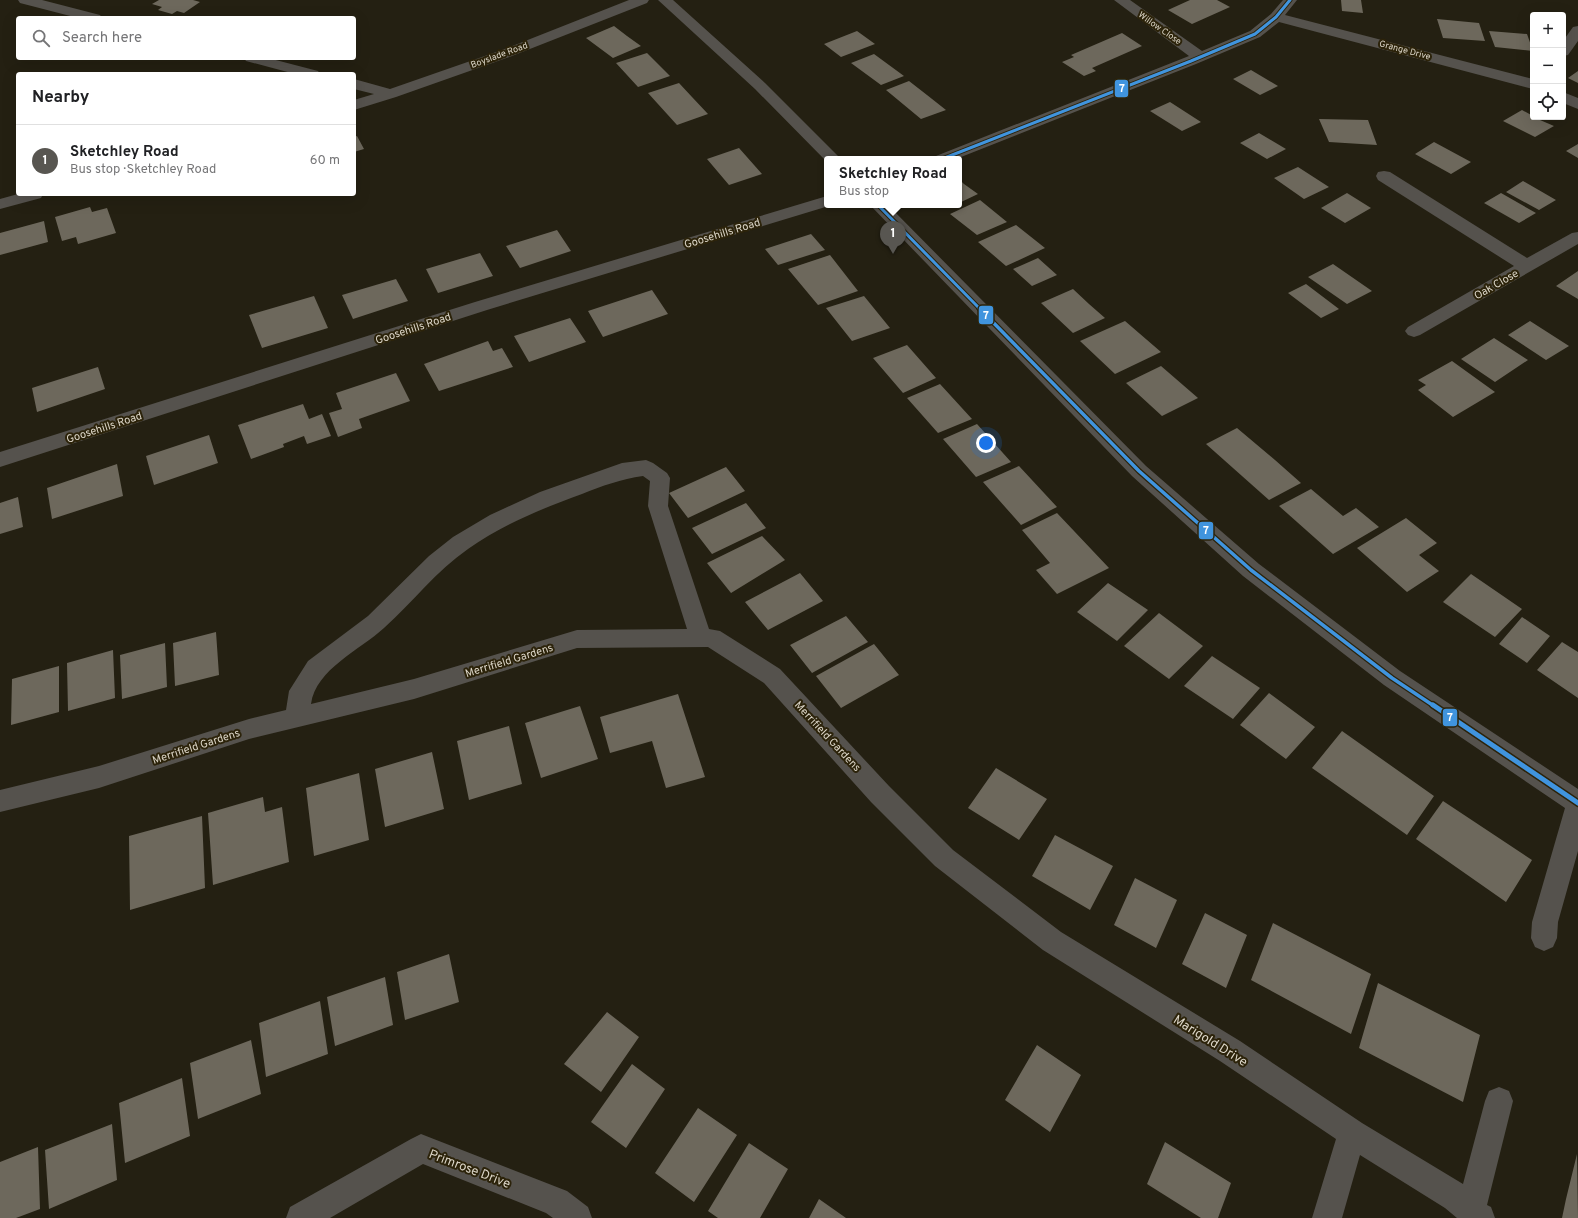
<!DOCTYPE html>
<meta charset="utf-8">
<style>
body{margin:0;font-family:Overpass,sans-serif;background:#f6f6f6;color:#202124}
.controls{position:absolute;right:12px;top:12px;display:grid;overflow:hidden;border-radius:4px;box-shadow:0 4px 16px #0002}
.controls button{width:36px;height:36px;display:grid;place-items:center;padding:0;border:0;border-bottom:1px solid #e0e0e0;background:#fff;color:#202124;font:20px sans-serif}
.you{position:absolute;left:986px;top:443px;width:14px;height:14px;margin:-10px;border:3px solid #fff;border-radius:50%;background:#1a73e8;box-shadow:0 0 0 6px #1a73e833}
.badge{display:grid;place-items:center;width:26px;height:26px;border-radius:50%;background:#585651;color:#fff;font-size:13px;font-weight:700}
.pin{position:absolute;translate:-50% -33px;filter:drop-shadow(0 1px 2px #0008)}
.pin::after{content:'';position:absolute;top:21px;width:14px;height:12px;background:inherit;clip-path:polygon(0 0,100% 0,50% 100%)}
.popup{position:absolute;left:824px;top:156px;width:138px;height:52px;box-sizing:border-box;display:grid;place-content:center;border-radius:4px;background:#fff;filter:drop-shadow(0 1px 3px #0005);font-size:13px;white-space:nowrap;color:#757577}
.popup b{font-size:15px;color:#202124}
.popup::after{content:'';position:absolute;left:50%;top:100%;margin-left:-8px;border:8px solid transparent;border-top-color:#fff}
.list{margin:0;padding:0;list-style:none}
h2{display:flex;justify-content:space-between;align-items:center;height:52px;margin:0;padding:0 16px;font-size:17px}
h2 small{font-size:13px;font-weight:400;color:#757577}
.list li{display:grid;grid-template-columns:26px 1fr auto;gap:12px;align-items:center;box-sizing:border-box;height:72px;padding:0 16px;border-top:1px solid #e0e0e0}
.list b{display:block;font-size:15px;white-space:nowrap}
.list p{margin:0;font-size:13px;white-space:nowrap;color:#757577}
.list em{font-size:13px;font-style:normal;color:#757577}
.icon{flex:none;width:22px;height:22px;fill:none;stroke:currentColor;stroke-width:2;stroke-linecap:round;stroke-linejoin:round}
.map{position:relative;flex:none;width:1578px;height:1218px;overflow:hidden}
.search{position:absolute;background:#fff;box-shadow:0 4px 16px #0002;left:16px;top:16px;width:340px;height:44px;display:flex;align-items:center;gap:10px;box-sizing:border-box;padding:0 14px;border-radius:4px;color:#757577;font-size:15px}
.panel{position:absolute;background:#fff;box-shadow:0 4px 16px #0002;left:16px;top:72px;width:340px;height:124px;border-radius:4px}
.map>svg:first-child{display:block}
.building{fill:#6d685c}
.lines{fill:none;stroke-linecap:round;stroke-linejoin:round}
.minor{fill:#55524d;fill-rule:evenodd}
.bus-1-far2-casing{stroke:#2c230a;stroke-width:5}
.bus-1-far1-casing{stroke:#2c230a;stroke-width:6}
.bus-1-casing{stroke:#2c230a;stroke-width:8}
.bus-1-far2{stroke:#4094de;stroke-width:3}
.bus-1-far1{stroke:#4094de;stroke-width:3.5}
.bus-1{stroke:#4094de;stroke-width:5}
.labels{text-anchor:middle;stroke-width:4;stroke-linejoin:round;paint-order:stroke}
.far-street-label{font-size:9px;fill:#dcd6c8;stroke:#2c230a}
.street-label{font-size:11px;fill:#dcd6c8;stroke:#2c230a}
.near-street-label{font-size:13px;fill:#dcd6c8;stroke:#2c230a}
.line-badge{stroke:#2c230a;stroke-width:1.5}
.badge-label{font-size:11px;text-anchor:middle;font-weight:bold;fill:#fff}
</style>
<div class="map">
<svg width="1578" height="1218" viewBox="0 0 1578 1218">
<rect width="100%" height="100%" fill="#242012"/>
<!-- building -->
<path class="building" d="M159 0H193L200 2 184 13 177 11 172 14 158 10 162 7 152 4Z
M1190 0H1217L1230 7 1192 24 1168 10Z
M1341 0H1361L1363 13 1342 11Z
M1437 19 1479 23 1485 41 1443 38Z
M614 26 627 36 641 46 613 58 586 38Z
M857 31 875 44 841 57 824 44Z
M1489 31 1527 34 1533 51 1495 47Z
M1122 33 1142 46 1092 68 1096 71 1084 76 1062 62 1074 57 1071 55Z
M647 53 670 76 638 87 616 63Z
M874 54 904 76 881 85 851 63Z
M1251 70 1278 86 1260 95 1233 79Z
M1578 71V83L1568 78Z
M909 81 927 95 946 110 921 119 886 90Z
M679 83 692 97 708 114 677 125 648 93Z
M1170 102 1201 122 1182 131 1150 111Z
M1522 110 1533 116V117L1554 126 1535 137 1503 121Z
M1319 119 1368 120 1377 145 1329 142Z
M1259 133 1286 149 1267 159 1240 143Z
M357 136 364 149 354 152V137Z
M1434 142 1471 162 1451 174 1415 154Z
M1578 144V158L1566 151Z
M739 148 762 174 729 185 707 159Z
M1298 167 1329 187 1304 199 1274 178Z
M959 179 964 184 978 194 959 203Z
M1523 181 1556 200 1539 210 1506 192Z
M1347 193 1371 208 1345 223 1321 208Z
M1501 193 1536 213 1519 223 1484 203Z
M980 200 1007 222 977 235 950 214Z
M90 207 92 212 107 208 116 233 78 244 76 237 62 241 55 217Z
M44 221 48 242 0 255V233Z
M1016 225 1045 248 1006 266 978 242Z
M557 230 571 251 520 268 506 246Z
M811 234 825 250 778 265 765 249Z
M480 253 493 276 438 293 426 269Z
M830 255 858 291 818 305 788 269Z
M1038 258 1057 275 1032 286 1013 269Z
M1333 264 1372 291 1347 304 1308 277Z
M1578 271V299L1556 286Z
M396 279 408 301 353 319 342 295Z
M1306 284 1339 309 1321 318 1288 293Z
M1073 289 1089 304 1105 318 1073 333 1041 303Z
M652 290 668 314 603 337 588 311Z
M314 296 328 328 262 348 249 315Z
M864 296 890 328 852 341 826 308Z
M570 318 586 342 529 362 514 336Z
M1125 321 1161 352 1115 374 1080 341Z
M1530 321 1569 346 1546 360 1508 335Z
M1494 338 1528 360 1495 382 1461 359Z
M488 341 493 351 502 348 513 367 439 391 424 364Z
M907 345 936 378 903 393 873 358Z
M1452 361 1495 392 1453 417 1418 390 1426 385 1418 380Z
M1161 366 1198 398 1162 416 1126 383Z
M98 367 105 389 37 412 32 388Z
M396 373 410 401 359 419 362 428 338 437 329 413 342 409 336 393Z
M940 384 972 419 938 433 907 398Z
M303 404 309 419 322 414 331 436 307 444 304 436 283 444 284 447 251 459 238 425Z
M977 424 1011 462 976 477 943 439Z
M1237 428 1275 460 1301 483 1269 500 1206 444Z
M209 435 218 463 154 485 146 456Z
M117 464 123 496 52 519 47 488Z
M1019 466 1057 507 1021 525 983 482Z
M726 467 745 491 688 518 669 493Z
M1311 489 1343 516 1356 508 1379 527 1333 554 1279 506Z
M18 497 23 527 0 534V503Z
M746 503 766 528 712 554 692 528Z
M1057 513 1109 568 1057 594 1036 570 1050 563 1022 530Z
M1406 518 1437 543 1419 555 1439 571 1407 592 1357 548Z
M762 536 785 560 731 593 707 563Z
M800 573 823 601 768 630 745 602Z
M1471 574 1522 609 1495 637 1443 602Z
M1108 583 1148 610 1117 641 1077 612Z
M1159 613 1203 646 1169 679 1124 646Z
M846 616 868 642 812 673 790 645Z
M1522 617 1550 636 1527 663 1499 644Z
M216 632 219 675 175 686 173 643Z
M1562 642 1578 652V698L1537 670Z
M165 643 167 687 122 699 120 655Z
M874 644 899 675 841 708 816 676Z
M113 650 115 698 68 711 67 663Z
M1212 656 1260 688 1233 719 1184 686Z
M59 666V712L11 725 12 679Z
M1269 693 1315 727 1286 759 1240 725Z
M678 694 705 777 666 788 652 741 610 753 600 717Z
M580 706 598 759 541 778 525 723Z
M509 726 522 784 469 800 457 741Z
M1342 731 1434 796 1407 835 1312 768Z
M432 752 444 809 385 827 375 769Z
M996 768 1047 799 1019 840 968 808Z
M359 773 369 840 314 856 306 788Z
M263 797 265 812 282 807 289 862 213 885 208 813Z
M1443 801 1532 860 1506 902 1416 839Z
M202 816 205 888 130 910 129 836Z
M1055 835 1113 866 1090 910 1032 876Z
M1135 878 1177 900 1156 948 1114 925Z
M1205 913 1247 935 1226 988 1182 964Z
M1273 923 1371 974 1351 1034 1251 980Z
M449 954 459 1002 405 1020 397 972Z
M385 977 393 1025 335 1046 327 997Z
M1378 983 1480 1035 1463 1102 1359 1048Z
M320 1001 328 1054 266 1077 259 1023Z
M607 1012 639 1037 601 1092 564 1064Z
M251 1040 261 1094 198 1119 190 1063Z
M1037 1045 1081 1075 1050 1132 1005 1100Z
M632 1064 665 1089 626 1148 591 1122Z
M182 1078 190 1136 125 1163 119 1103Z
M698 1108 737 1135 694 1202 655 1173Z
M112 1124 117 1180 49 1209 45 1150Z
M1165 1142 1231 1183 1218 1218H1201L1147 1184Z
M749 1143 788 1169 760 1218H718L708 1211Z
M38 1147 40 1209 16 1218H0V1162Z
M1577 1154 1578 1218H1562L1566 1199Z
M819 1199 846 1218H809Z"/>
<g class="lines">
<!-- minor -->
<path class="minor" d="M18 0H42L100 15 102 18H78L20 3Z
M629 0H649L647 3 512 56 396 97 354 110V100L374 94 354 89V79L390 89 502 50Z
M658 0H673L765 83 841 159H827V162L755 89Z
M1114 0H1130L1202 51 1250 31 1271 14 1283 0H1297L1285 15 1533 79V89L1279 22 1260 37 1196 64 956 159H934L936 156 1189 56Z
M1578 26V41L1568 55 1563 56V41L1573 27Z
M244 58H268L318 71 320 74H295L246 61Z
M1563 92 1578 98V109L1563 103Z
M1384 171 1390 172 1527 258 1572 233 1578 232V244L1420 335 1414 337 1408 335 1405 331 1408 327 1514 266 1378 180 1376 176 1378 172Z
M18 194H43L41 198 0 209V199Z
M827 196V205H832L487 310 0 467V452L475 302Z
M870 205H888L1146 466 1259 564 1400 671 1578 789V851L1558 922 1557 938 1553 947 1544 951 1535 947 1531 938 1532 922 1565 808 1384 685 1243 576 1132 476Z
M646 460 653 463 667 473 670 478 668 506 709 629 720 631 780 669 889 786 953 850 1061 932 1240 1041 1362 1123 1463 1184 1485 1101 1489 1091 1499 1087 1509 1091 1513 1101 1487 1205 1491 1207 1495 1218H1457L1445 1208 1360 1155 1342 1218H1312L1336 1139 1220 1061 1043 950 935 866 871 802 764 683 708 647 577 648 414 699 249 739 99 788 0 812V790L99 766 249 719 286 710 289 691 308 661 368 616 429 556 453 537 490 515 540 492 622 463ZM643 476 650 481 648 506 687 629 577 630 414 679 311 704C316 669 360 650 384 628 413 602 436 571 468 549 502 525 543 508 582 494 602 486 621 479 643 476Z
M421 1134 567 1191 588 1207 592 1218H553L546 1213 423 1164 330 1218H286L290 1207 411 1139Z"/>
<!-- bus-1-far2 casing -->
<g class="bus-1-far2-casing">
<path id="bus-1-far2" d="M942 159 1191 61 1255 34 1276 17 1290 0
M878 205 980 309"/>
</g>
<!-- bus-1-far1 casing -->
<g class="bus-1-far1-casing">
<path id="bus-1-far1" d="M979 308 1139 471 1251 570 1392 678 1434 706"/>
</g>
<!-- bus-1 casing -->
<g class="bus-1-casing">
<path id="bus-1" d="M1433 705 1578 803"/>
</g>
<!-- bus-1-far2 -->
<use href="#bus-1-far2" class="bus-1-far2"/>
<!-- bus-1-far1 -->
<use href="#bus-1-far1" class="bus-1-far1"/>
<!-- bus-1 -->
<use href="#bus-1" class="bus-1"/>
</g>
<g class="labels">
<!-- far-street labels -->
<g class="far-street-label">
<text transform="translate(1160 28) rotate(35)" y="3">Willow Close</text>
<text transform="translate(1405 50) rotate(15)" y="3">Grange Drive</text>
<text transform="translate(499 55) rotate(-20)" y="3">Boyslade Road</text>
</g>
<!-- street labels -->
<g class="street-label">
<text transform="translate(722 233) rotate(-17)" y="4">Goosehills Road</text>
<text transform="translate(1496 284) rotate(-30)" y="4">Oak Close</text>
<text transform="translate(413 328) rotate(-18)" y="4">Goosehills Road</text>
<text transform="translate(104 427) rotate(-18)" y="4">Goosehills Road</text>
<text transform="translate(509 660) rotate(-17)" y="4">Merrifield Gardens</text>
<text transform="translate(828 736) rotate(47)" y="4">Merrifield Gardens</text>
<text transform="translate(196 746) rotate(-18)" y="4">Merrifield Gardens</text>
</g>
<!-- near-street labels -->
<g class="near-street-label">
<text transform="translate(1211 1040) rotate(32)" y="5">Marigold Drive</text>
<text transform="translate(470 1168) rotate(21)" y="5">Primrose Drive</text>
</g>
</g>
<g class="line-badge">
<rect x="1114" y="79" width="15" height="19" rx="4" fill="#4094de"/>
<rect x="978" y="305" width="16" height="20" rx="4" fill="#4094de"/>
<rect x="1198" y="521" width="16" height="19" rx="4" fill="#4094de"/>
<rect x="1442" y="708" width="16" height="19" rx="4" fill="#4094de"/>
</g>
<g class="badge-label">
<text x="1122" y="92">7</text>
<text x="986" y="319">7</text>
<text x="1206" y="534">7</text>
<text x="1450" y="721">7</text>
</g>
</svg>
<div class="controls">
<button>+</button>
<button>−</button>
<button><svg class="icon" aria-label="locate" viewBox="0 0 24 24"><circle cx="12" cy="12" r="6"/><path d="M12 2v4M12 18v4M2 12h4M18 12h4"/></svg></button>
</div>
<div class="you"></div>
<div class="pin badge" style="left:893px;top:254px">1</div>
<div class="popup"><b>Sketchley Road</b>Bus stop</div>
<div class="search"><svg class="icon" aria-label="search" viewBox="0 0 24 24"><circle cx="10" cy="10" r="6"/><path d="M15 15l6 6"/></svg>Search here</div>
<section class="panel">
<h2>Nearby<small></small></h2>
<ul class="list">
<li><span class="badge">1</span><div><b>Sketchley Road</b><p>Bus stop · Sketchley Road</p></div><em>60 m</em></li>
</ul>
</section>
</div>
